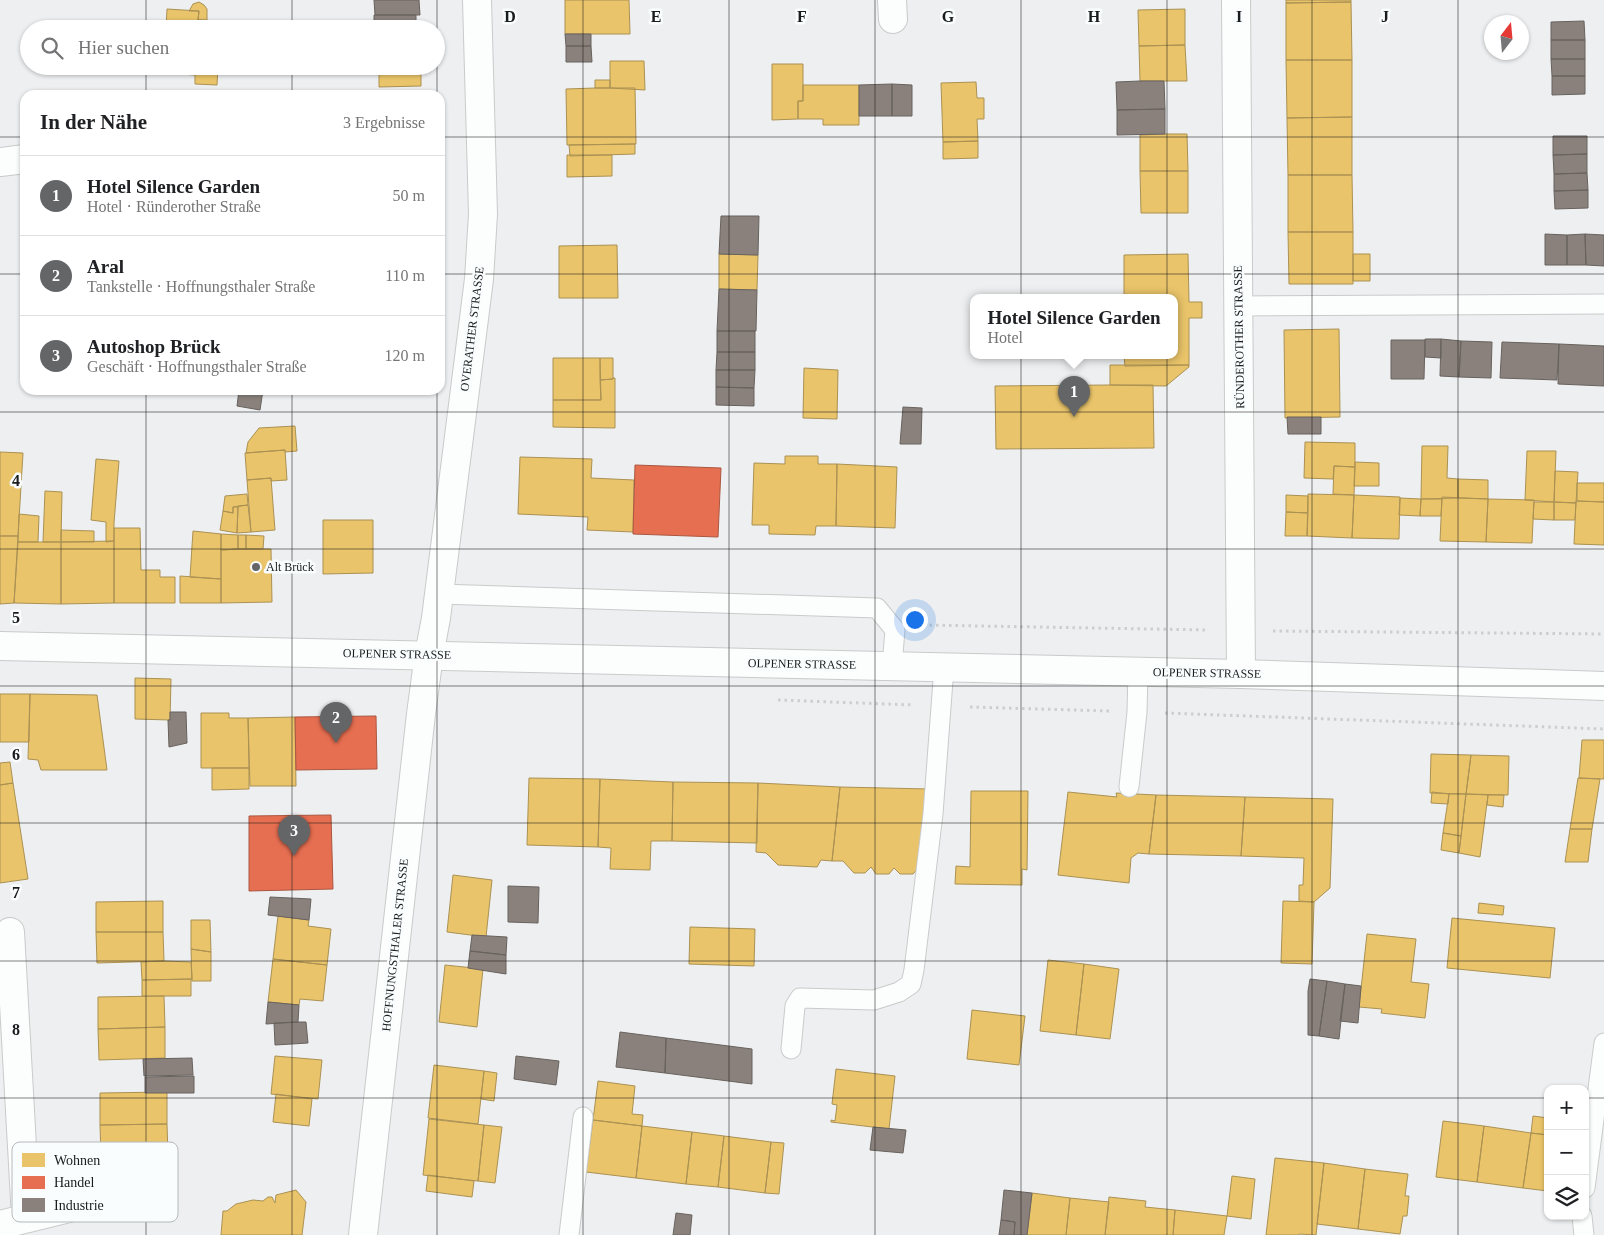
<!DOCTYPE html>
<html lang="de">
<meta charset="utf-8">
<style>
body{margin:0;font-family:Georgia,serif;background:#f2f2f2;color:#202124}
.controls{position:absolute;right:15px;bottom:15px;display:grid;overflow:hidden;border-radius:10px;box-shadow:0 1px 4px #0004}
.controls button{width:45px;height:45px;display:grid;place-items:center;padding:0;border:0;border-bottom:1px solid #e0e0e0;background:#fff;color:#202124;font:25px sans-serif}
.compass{position:absolute;left:1484px;top:15px;width:45px;height:45px;border-radius:50%;background:#fff;box-shadow:0 1px 4px #0004;rotate:16deg}
.you{position:absolute;left:914px;top:619px;width:18px;height:18px;margin:-12px;border:4px solid #fff;border-radius:50%;background:#1a73e8;box-shadow:0 0 0 8px #1a73e833}
.badge{display:grid;place-items:center;width:32px;height:32px;border-radius:50%;background:#646566;color:#fff;font-size:16px;font-weight:700}
.pin{position:absolute;translate:-50% -41px;filter:drop-shadow(0 1px 2px #0008)}
.pin::after{content:'';position:absolute;top:26px;width:18px;height:15px;background:inherit;clip-path:polygon(0 0,100% 0,50% 100%)}
.popup{position:absolute;left:970px;top:294px;width:208px;height:65px;box-sizing:border-box;display:grid;place-content:center;border-radius:10px;background:#fff;filter:drop-shadow(0 1px 4px #0005);font-size:16px;white-space:nowrap;color:#757577}
.popup b{font-size:19px;color:#202124}
.popup::after{content:'';position:absolute;left:50%;top:100%;margin-left:-10px;border:10px solid transparent;border-top-color:#fff}
.list{margin:0;padding:0;list-style:none}
h2{display:flex;justify-content:space-between;align-items:center;height:65px;margin:0;padding:0 20px;font-size:21px}
h2 small{font-size:16px;font-weight:400;color:#757577}
.list li{display:grid;grid-template-columns:32px 1fr auto;gap:15px;align-items:center;box-sizing:border-box;height:80px;padding:0 20px;border-top:1px solid #e0e0e0}
.list b{display:block;font-size:19px;white-space:nowrap}
.list p{margin:0;font-size:16px;white-space:nowrap;color:#757577}
.list em{font-size:16px;font-style:normal;color:#757577}
.icon{flex:none;width:28px;height:28px;fill:none;stroke:currentColor;stroke-width:2;stroke-linecap:round;stroke-linejoin:round}
.map{position:relative;flex:none;width:1604px;height:1235px;overflow:hidden}
.search{position:absolute;background:#fff;box-shadow:0 1px 4px #0004;left:20px;top:20px;width:425px;height:55px;display:flex;align-items:center;gap:12px;box-sizing:border-box;padding:0 18px;border-radius:28px;color:#757577;font-size:19px}
.panel{position:absolute;background:#fff;box-shadow:0 1px 4px #0004;left:20px;top:90px;width:425px;height:305px;border-radius:15px}
.map>svg:first-child{display:block}
.homes{fill:#e9c46a;stroke:#ab9153}
.shops{fill:#e76f51;stroke:#aa5641}
.industry{fill:#8a817c;stroke:#68625f}
.lines{fill:none;stroke-linecap:round;stroke-linejoin:round}
.lane-casing{stroke:#c9cbcb;stroke-width:21}
.street-casing{stroke:#c9cbcb;stroke-width:30}
.primary-casing{stroke:#c9cbcb;stroke-width:30}
.path{stroke:#cecece;stroke-width:3;stroke-dasharray:2.5 4;stroke-linecap:butt}
.lane{stroke:#fcfdfd;stroke-width:19}
.street{stroke:#fcfdfd;stroke-width:28}
.primary{stroke:#fcfdfd;stroke-width:28}
.grid{fill:none;stroke:#1a1b1c;stroke-width:1;stroke-opacity:0.55}
.poi-dot{fill:#646566;stroke:#f9fdfe;stroke-width:2}
.labels{text-anchor:middle;stroke-width:5;stroke-linejoin:round;paint-order:stroke}
.street-label{font-size:12px;fill:#1a1b1c;stroke:#f9fdfe}
.poi-label{font-size:12px;fill:#1a1b1c;stroke:#f9fdfe;text-anchor:start}
.key{fill:#f9fdfe;stroke:#b6b9ba;stroke-width:1}
.key-label{font-size:14px;fill:#1a1b1c}
.grid-label{font-size:16px;text-anchor:middle;font-weight:bold;fill:#1a1b1c;stroke:#f9fdfe;stroke-width:5;stroke-linejoin:round;paint-order:stroke}
</style>
<div class="map">
<svg width="1604" height="1235" viewBox="0 0 1604 1235">
<rect width="100%" height="100%" fill="#edeff0"/>
<!-- homes -->
<path class="homes" d="M565 0H629L630 34H565Z
M1286 0H1351V2L1286 3Z
M199 2 204 5 207 9V20H198L199 11H189L193 4Z
M1351 2 1352 60H1286V3Z
M167 9 199 11 198 20 220 21V29H166Z
M1185 9V45L1139 46 1138 10Z
M1185 45 1187 81H1140L1139 46Z
M1286 60H1352V117L1287 118Z
M610 61H644L645 90 610 88Z
M772 64H803V101H798V119L772 120Z
M164 66H218L217 85 195 84V75L164 73Z
M375 66H421V86L379 87V68H375Z
M595 80H610V88H595Z
M976 82 977 98H984V119H977L978 141 943 142 941 83Z
M803 85H859V125H823V119H798V101H803Z
M595 88H635L636 144 567 145 566 89Z
M1352 117V175H1288L1287 118Z
M1165 134H1187L1188 171H1140V135Z
M978 141V158L943 159V142Z
M635 144V154L570 156 569 145Z
M567 155H612V176L567 177Z
M1140 171H1188V213H1141Z
M1288 175H1352L1353 232H1288Z
M1288 232H1353V284H1289Z
M617 245 618 298H559V246Z
M719 254 758 255 757 290 719 289Z
M1188 254 1189 302H1202V318H1189V365L1125 366 1124 356H1174V298H1124V255Z
M1353 254H1370V281H1353Z
M1339 329 1340 417 1285 418 1284 330Z
M553 358H600L601 400H553Z
M600 358H613V379L600 380Z
M1110 365H1189V367L1166 386 1110 385Z
M804 368 838 370 837 419 803 418Z
M613 378H615V428L553 427V400H601L600 380 613 379Z
M1110 385H1153L1154 448 996 449 995 386Z
M295 426 297 451 285 452V450L246 453 248 442 259 428Z
M1305 442 1355 443V467L1334 466 1333 479 1304 478Z
M1422 446H1448L1447 478 1458 479V498L1421 499Z
M285 450 287 480 271 481V478L247 480 245 453Z
M1527 451H1556L1554 502 1525 500Z
M0 452 23 453 18 536H0Z
M785 456H818V464H837L836 526H816L815 535 769 534V525H752L754 463 785 464Z
M520 457 592 459 591 478 634 480 633 532 587 530 588 517 518 514Z
M96 459 119 461 114 523V541L106 542V522L91 520Z
M1355 462 1379 463V486H1354Z
M837 464 897 467 895 528 836 526Z
M1334 466 1355 467 1354 495 1333 494Z
M1555 471 1578 472 1576 503 1554 502Z
M271 478 275 530 251 532 247 480Z
M1458 479 1488 480V499L1458 498Z
M1577 483H1604V502L1577 501Z
M45 491 62 492 61 542H43Z
M247 494 248 505 233 507V513L223 511 225 496Z
M1308 494 1354 495 1352 538 1307 536Z
M1286 495 1308 496V513L1286 512Z
M1354 495 1400 497 1399 539 1352 538Z
M1442 497 1488 499 1486 542 1440 541Z
M1400 498 1421 499 1420 516 1399 515Z
M1421 499H1442L1441 516H1420Z
M1488 499 1534 500 1532 543 1486 542Z
M1576 501 1604 502V545L1574 544Z
M1534 502H1554V520L1533 519Z
M1554 502 1576 503 1575 520H1554Z
M248 505 251 532 237 533 238 506Z
M233 507H238L237 533 220 530 223 511 233 513Z
M1286 512 1308 513 1307 536H1285Z
M19 514 39 516 38 542H18Z
M323 520H373V573L323 574Z
M114 528H140L141 570H160V577H175V603H114Z
M61 530 94 531V542H61Z
M193 531 221 534V579L190 577Z
M221 534 238 535V549L221 550Z
M238 535H246V549H238Z
M246 535 264 536 263 549H246Z
M0 536H18L14 603 0 604Z
M114 541V603L61 604V542Z
M18 542H61V604L14 603Z
M238 549H271L272 602 221 603V550Z
M180 576 221 579V603H180Z
M135 678 171 679 170 720 135 719Z
M0 694H30L29 742H0Z
M30 694 97 695 107 770H41L38 760 28 759Z
M201 713H229V718H248L249 768H201Z
M295 717 296 786H250L248 718Z
M1582 740H1604V779L1579 778Z
M1431 754 1471 755 1466 794 1430 793Z
M1471 755 1509 756 1508 795 1466 794Z
M10 762 13 783 0 785V763Z
M212 768H249V789L212 790Z
M529 778 600 779 598 847 527 845Z
M1578 778 1600 779 1592 829H1570Z
M600 779 673 782 672 841H651L650 870 610 869 611 848 598 847Z
M673 782 758 783 757 843 672 841Z
M13 783 28 879 0 883V785Z
M758 783 840 787 832 861 821 860 817 867 778 865 766 853 756 852Z
M840 787 929 789 918 868 913 874H900L894 868 889 874H876L871 867 865 873H854L843 861H832Z
M971 791H1028L1027 870 1022 869V885L955 884 956 866 970 867Z
M1068 792 1117 797 1116 793 1156 795 1149 854 1138 853 1131 858 1129 883 1058 875Z
M1432 792 1449 794 1448 804 1431 803Z
M1449 794H1466L1461 836 1443 833Z
M1466 794 1488 795 1480 857 1459 853Z
M1156 795 1245 797 1241 856 1149 854Z
M1488 795H1504L1503 807 1487 805Z
M1245 797 1333 799 1330 888 1314 902 1299 901V885H1303L1304 858 1241 856Z
M1570 829H1592L1588 862H1565Z
M1443 833 1461 836 1459 853 1441 850Z
M453 875 492 880 486 937 447 932Z
M163 901V932H96V902Z
M1283 901 1314 902 1312 964 1281 963Z
M1479 903 1504 906 1503 915 1478 913Z
M278 916 309 920 308 926 331 929 327 965 273 959Z
M1452 918 1555 928 1550 978 1447 968Z
M191 920H210L211 952 191 949Z
M690 927 755 929 754 966 689 964Z
M96 932H163L164 961 97 963Z
M1367 934 1416 939 1411 982 1429 984 1425 1018 1381 1013 1382 1009 1359 1007Z
M191 949 211 952V981H192Z
M273 959 327 965 323 1001 300 999 299 1005 268 1002Z
M1048 960 1084 964 1076 1035 1040 1031Z
M164 961 191 962 192 979 142 980 141 962Z
M1084 964 1119 969 1110 1039 1076 1035Z
M445 965 483 969 477 1027 439 1022Z
M191 979V996H142V980Z
M164 996 165 1027 98 1029V997Z
M972 1010 1025 1016 1019 1065 967 1059Z
M165 1027V1058L99 1060 98 1029Z
M275 1056 322 1060 318 1099 271 1094Z
M434 1065 484 1071 478 1124 428 1118Z
M836 1069 895 1076 889 1129 831 1122V1120L835 1121 837 1105 832 1104Z
M484 1071 497 1073 494 1101 481 1099Z
M598 1081 635 1086 632 1114 643 1115 642 1126 593 1120Z
M167 1092V1124L100 1125V1093Z
M276 1094 312 1099 309 1126 273 1122Z
M1533 1116 1548 1118V1135L1531 1133Z
M429 1119 484 1125 478 1181 423 1175Z
M593 1120 642 1126 636 1178 586 1172Z
M1443 1121 1484 1126 1477 1182 1436 1177Z
M167 1124 168 1156H101L100 1125Z
M484 1125 502 1127 495 1183 478 1181Z
M642 1126 692 1132 686 1184 636 1178Z
M1484 1126 1531 1133 1523 1188 1477 1182Z
M692 1132 724 1136 718 1187 686 1184Z
M1531 1133 1548 1135V1191L1523 1188Z
M724 1136 771 1142 765 1193 718 1187Z
M771 1142 784 1143 779 1194 765 1193Z
M1275 1158 1324 1163 1316 1235 1299 1234V1235H1266Z
M1324 1163 1365 1169 1358 1229 1317 1224Z
M1365 1169 1408 1174 1405 1196H1409L1407 1216H1403L1400 1234 1358 1229Z
M428 1175 474 1181 472 1197 426 1191Z
M1232 1176 1255 1179 1251 1219 1227 1216Z
M296 1190 306 1202 302 1235H221L223 1211H227L236 1204 253 1200 263 1201 268 1197H272L275 1203 276 1195Z
M1032 1193 1070 1198 1066 1235H1027Z
M1109 1197 1146 1201 1145 1207 1175 1210 1173 1235H1105Z
M1070 1198 1109 1202 1105 1235H1066Z
M1175 1210 1227 1216 1224 1235H1173Z"/>
<!-- shops -->
<path class="shops" d="M635 465 721 468 718 537 633 534Z
M376 716 377 769 296 770 295 717Z
M331 815 333 889 249 891V816Z"/>
<!-- industry -->
<path class="industry" d="M374 0H419L420 15H375Z
M374 15H416V29H374Z
M1584 21 1585 40H1551V22Z
M565 34H591V46H566Z
M1551 40H1585V59H1551Z
M566 46H591L592 62H566Z
M1551 59H1585V76H1552Z
M1552 76H1585V94L1552 95Z
M1140 81H1164L1165 109 1117 110 1116 82Z
M892 84 912 85V116H892Z
M892 84V116H859V85Z
M1165 109V134L1117 135V110Z
M1553 136H1587V154L1553 155Z
M1587 154V173L1554 174 1553 155Z
M1587 173 1588 190 1554 191V174Z
M1588 190V208L1555 209 1554 191Z
M721 216H759L758 255 719 254Z
M1545 234 1567 235V265H1545Z
M1585 234 1604 235V266L1586 265Z
M1585 234 1586 265H1567V235Z
M719 289 757 290 756 331H717Z
M717 331H755V352H717Z
M1425 339H1441V358L1425 357Z
M1441 339 1461 341 1459 377 1440 376Z
M1391 340H1425L1424 379H1391Z
M1461 341 1492 342 1491 378 1459 377Z
M1502 342 1559 344 1557 380 1500 378Z
M1559 344 1604 346V386L1558 384Z
M717 352H755V370H716Z
M716 370H755L754 388 716 387Z
M716 387 754 388V406L716 405Z
M239 390H263L260 410 237 406Z
M903 407 922 408 921 444H900Z
M1287 417H1321V434H1288Z
M170 712H186L187 743 169 747 168 720H170Z
M508 886 539 887 538 923 508 922Z
M270 897 311 899 309 920 268 915Z
M472 935 507 937 506 955 470 951Z
M470 951 506 955V974L468 968Z
M1310 979 1327 981 1319 1036 1308 1035V991Z
M1327 981 1345 984 1339 1039 1319 1036Z
M1345 984 1361 986 1358 1023 1340 1021Z
M268 1002 299 1005 298 1022 266 1024Z
M298 1022H306L308 1043 275 1045 274 1023Z
M620 1032 666 1038 665 1073 616 1067Z
M666 1038 752 1049V1084L665 1073Z
M516 1056 559 1061 556 1085 514 1079Z
M192 1058 193 1075 144 1076 143 1059Z
M194 1076V1093H145V1077Z
M873 1127 906 1130 903 1153 870 1150Z
M1004 1190 1032 1193 1027 1235H1014L1015 1222 1001 1220Z
M676 1213 692 1215 690 1235H673Z
M1001 1220 1015 1222 1014 1235H999Z"/>
<g class="lines">
<!-- lane casing -->
<g class="lane-casing">
<path id="lane" d="M1238 306 1604 304
M439 594 877 608 895 630 892 666
M1129 787 1137 712 1138 672
M791 1049 795 1006 800 998 874 1000 899 992 911 984 914 970 933 814 944 667
M1585 1188 1604 1043
M1582 1216 1584 1235
M569 1235 583 1117"/>
</g>
<!-- street casing -->
<g class="street-casing">
<path id="street" d="M892 0 893 19
M1236 0 1241 674
M0 162 25 159
M10 932 26 1218
M0 1225 151 1188
M363 1235 421 714 429 655 436 618 479 279 483 214 477 0"/>
</g>
<!-- primary casing -->
<g class="primary-casing">
<path id="primary" d="M0 646 1241 674 1604 686"/>
</g>
<!-- path -->
<path class="path" d="M923 625 1207 630
M1273 631 1604 634
M778 700 914 705
M970 707 1109 711
M1165 713 1604 729"/>
<!-- lane -->
<use href="#lane" class="lane"/>
<!-- street -->
<use href="#street" class="street"/>
<!-- primary -->
<use href="#primary" class="primary"/>
</g>
<!-- grid -->
<path class="grid" d="M146 0V29M292 0V29M437 0V95M583 0V1235M729 0V1235M875 0V1235M1021 0V1235M1167 0V1235M1312 0V1235M1458 0V1235M146 66V95M292 66V95M0 137H25M440 137H1604M0 274H25M440 274H1604M146 390V1235M292 390V1235M437 390V1235M0 412H1604M0 549H1604M0 686H1604M0 823H1604M0 961H1604M0 1098H1548M1585 1098H1604"/>
<!-- markers -->
<circle class="poi-dot" cx="256" cy="567" r="5"/>
<g class="labels">
<!-- street labels -->
<g class="street-label">
<text transform="translate(472 329) rotate(-83)" y="4">OVERATHER STRASSE</text>
<text transform="translate(1239 337) rotate(-91)" y="4">RÜNDEROTHER STRASSE</text>
<text transform="translate(397 654) rotate(1)" y="4">OLPENER STRASSE</text>
<text transform="translate(802 664) rotate(1)" y="4">OLPENER STRASSE</text>
<text transform="translate(1207 673) rotate(1)" y="4">OLPENER STRASSE</text>
<text transform="translate(395 945) rotate(-84)" y="4">HOFFNUNGSTHALER STRASSE</text>
</g>
<!-- poi labels -->
<g class="poi-label">
<text x="266" y="571">Alt Brück</text>
</g>
</g>
<!-- legend -->
<rect x="12" y="1142" width="166" height="80" rx="8" class="key"/>
<rect x="22" y="1153" width="23" height="14" fill="#e9c46a"/>
<rect x="22" y="1176" width="23" height="13" fill="#e76f51"/>
<rect x="22" y="1198" width="23" height="14" fill="#8a817c"/>
<g class="key-label">
<text x="54" y="1165">Wohnen</text>
<text x="54" y="1187">Handel</text>
<text x="54" y="1210">Industrie</text>
</g>
<g class="grid-label">
<text x="510" y="22">D</text>
<text x="656" y="22">E</text>
<text x="802" y="22">F</text>
<text x="948" y="22">G</text>
<text x="1094" y="22">H</text>
<text x="1239" y="22">I</text>
<text x="1385" y="22">J</text>
<text x="16" y="486">4</text>
<text x="16" y="623">5</text>
<text x="16" y="760">6</text>
<text x="16" y="898">7</text>
<text x="16" y="1035">8</text>
</g>
</svg>
<div class="controls">
<button>+</button>
<button>−</button>
<button><svg class="icon" aria-label="layers" viewBox="0 0 24 24"><path d="M12 4l9 5-9 5-9-5zM3 14l9 5 9-5"/></svg></button>
</div>
<svg class="compass" viewBox="-18 -18 36 36"><path d="M0-13l5 13h-10z" fill="#e53935"/><path d="M0 13l5-13h-10z" fill="#757577"/></svg>
<div class="you"></div>
<div class="pin badge" style="left:1074px;top:417px">1</div>
<div class="popup"><b>Hotel Silence Garden</b>Hotel</div>
<div class="pin badge" style="left:336px;top:743px">2</div>
<div class="pin badge" style="left:294px;top:856px">3</div>
<div class="search"><svg class="icon" aria-label="search" viewBox="0 0 24 24"><circle cx="10" cy="10" r="6"/><path d="M15 15l6 6"/></svg>Hier suchen</div>
<section class="panel">
<h2>In der Nähe<small>3 Ergebnisse</small></h2>
<ul class="list">
<li><span class="badge">1</span><div><b>Hotel Silence Garden</b><p>Hotel · Ründerother Straße</p></div><em>50 m</em></li>
<li><span class="badge">2</span><div><b>Aral</b><p>Tankstelle · Hoffnungsthaler Straße</p></div><em>110 m</em></li>
<li><span class="badge">3</span><div><b>Autoshop Brück</b><p>Geschäft · Hoffnungsthaler Straße</p></div><em>120 m</em></li>
</ul>
</section>
</div>
